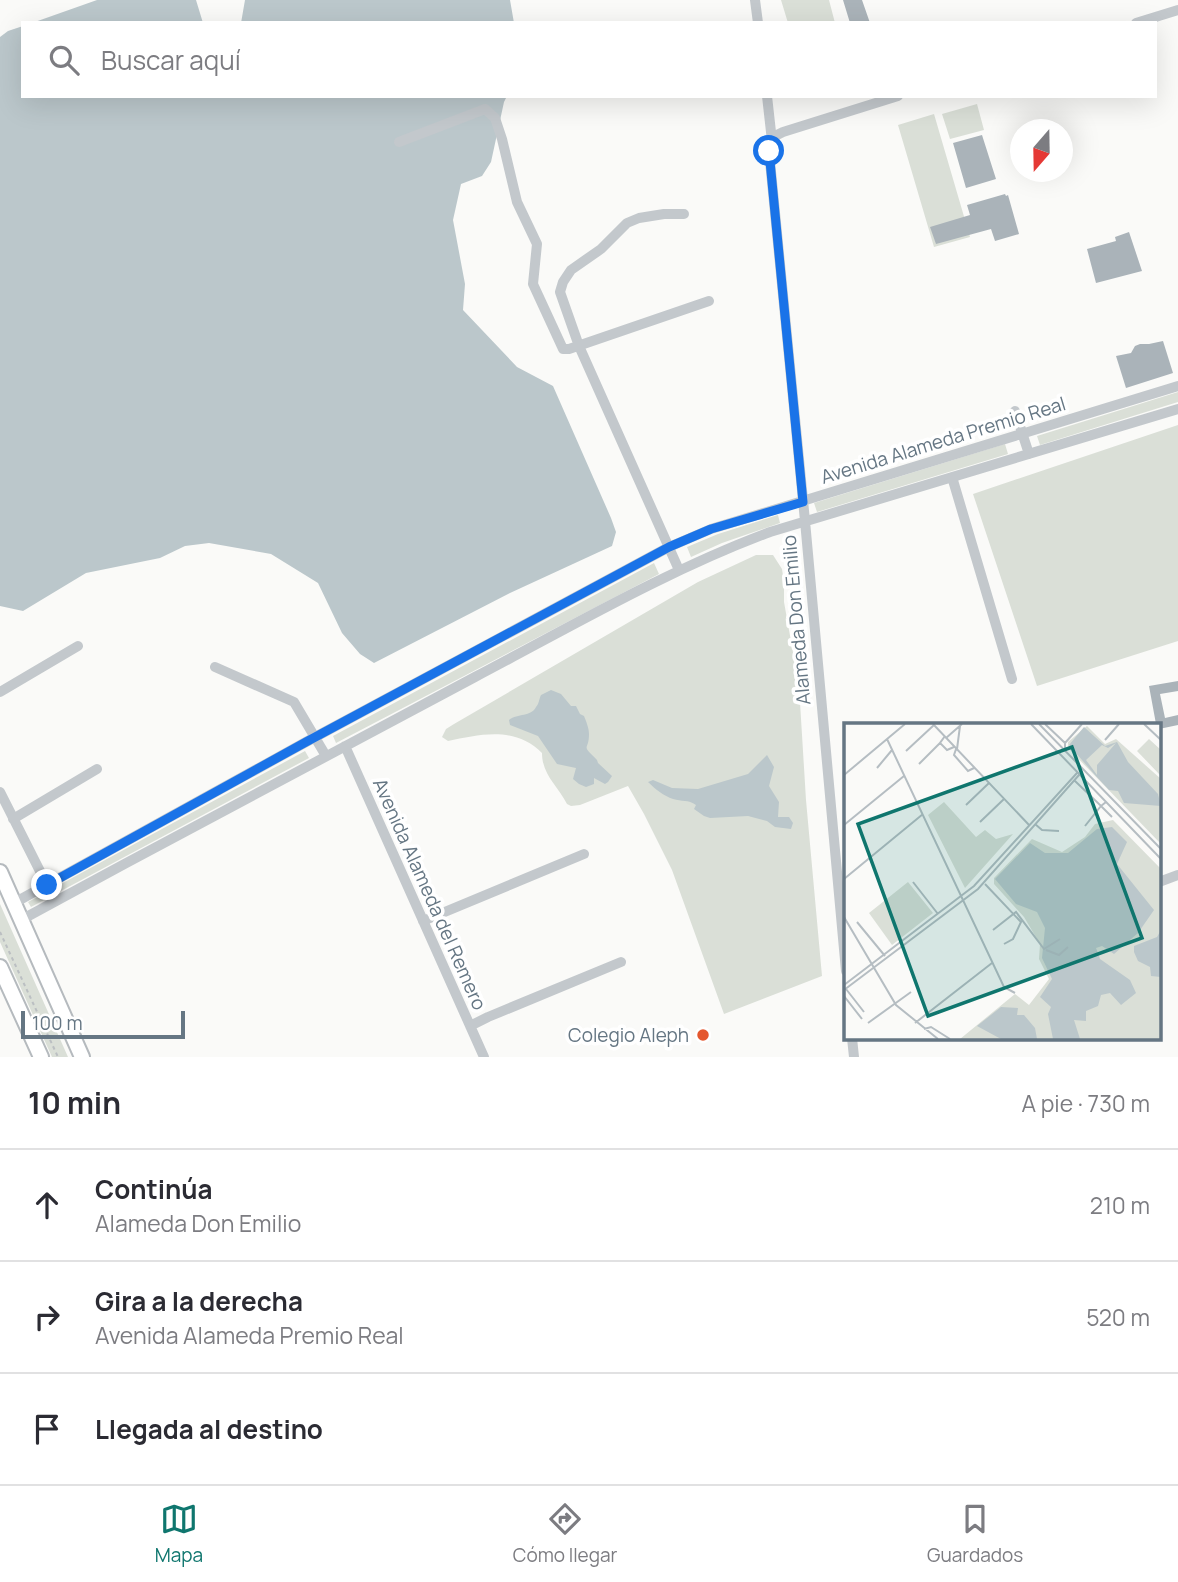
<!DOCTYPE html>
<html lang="es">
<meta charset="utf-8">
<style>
body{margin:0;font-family:Manrope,sans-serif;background:#f7f7f7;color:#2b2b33}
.compass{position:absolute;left:1010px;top:119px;width:63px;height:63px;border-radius:50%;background:#fff;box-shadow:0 7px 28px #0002;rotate:200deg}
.scale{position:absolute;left:21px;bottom:18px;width:164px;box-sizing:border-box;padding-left:7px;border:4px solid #657683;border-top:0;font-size:19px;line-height:24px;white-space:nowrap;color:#657683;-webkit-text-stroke:5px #fff;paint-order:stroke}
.stop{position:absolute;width:21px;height:21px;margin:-16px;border:5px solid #1a73e8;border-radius:50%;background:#fff}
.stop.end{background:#1a73e8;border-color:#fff;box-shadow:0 2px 7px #0008}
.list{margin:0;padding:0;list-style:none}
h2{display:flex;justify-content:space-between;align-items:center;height:91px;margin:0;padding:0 28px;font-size:30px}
h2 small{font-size:23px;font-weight:400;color:#7c7c81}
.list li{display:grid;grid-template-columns:46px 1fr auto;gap:21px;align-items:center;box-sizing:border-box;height:112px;padding:0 28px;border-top:2px solid #e1e1e2}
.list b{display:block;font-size:26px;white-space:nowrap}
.list p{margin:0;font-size:23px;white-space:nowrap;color:#7c7c81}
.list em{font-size:23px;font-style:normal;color:#7c7c81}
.icon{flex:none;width:38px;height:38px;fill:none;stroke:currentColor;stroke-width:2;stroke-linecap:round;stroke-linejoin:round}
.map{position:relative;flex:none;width:1178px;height:1057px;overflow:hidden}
.search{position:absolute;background:#fff;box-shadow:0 7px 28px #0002;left:21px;right:21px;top:21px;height:77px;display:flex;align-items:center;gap:18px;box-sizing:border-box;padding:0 24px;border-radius:0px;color:#7c7c81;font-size:26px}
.sheet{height:427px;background:#fff}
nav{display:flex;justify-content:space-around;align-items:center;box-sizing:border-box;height:98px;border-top:2px solid #e1e1e2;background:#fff;font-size:19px;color:#7c7c81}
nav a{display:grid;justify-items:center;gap:4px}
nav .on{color:#0f766e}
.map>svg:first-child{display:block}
.green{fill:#dadfd7}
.water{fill:#bbc7cb}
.building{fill:#aab3b9}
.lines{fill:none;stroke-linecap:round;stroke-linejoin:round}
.major-casing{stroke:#b5babe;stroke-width:18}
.path{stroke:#bbbfc2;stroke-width:2;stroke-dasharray:3.5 3.5;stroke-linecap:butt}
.minor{stroke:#c3c8cc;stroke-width:10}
.major{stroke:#fff;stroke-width:14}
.route{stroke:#1a73e8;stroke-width:9}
.poi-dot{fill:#e4572e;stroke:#fff;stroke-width:2.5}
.labels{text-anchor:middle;stroke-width:7;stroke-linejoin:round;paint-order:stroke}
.street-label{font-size:19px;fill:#657683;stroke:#fff}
.poi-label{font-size:19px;fill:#657683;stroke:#fff;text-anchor:end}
.inset-road{fill:none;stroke:#b5bdc2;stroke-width:2}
.view{fill:#0f766e;fill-opacity:0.15;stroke:#0f766e;stroke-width:3.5}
.inset-edge{fill:none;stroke:#657683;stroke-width:3.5}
</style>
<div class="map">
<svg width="1178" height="1057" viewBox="0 0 1178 1057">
<rect width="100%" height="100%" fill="#fafaf8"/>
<!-- green -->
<path class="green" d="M781 0H829L835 23H788Z
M977 104 984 130 950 139 942 114Z
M934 114 970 237 934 247 898 125Z
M1178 392V402L1040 445 1037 436Z
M1178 425V641L1037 686 973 494Z
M1005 444 1008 454 817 512 814 503Z
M778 515 780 523 722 543 691 557 687 547 718 534Z
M756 555H773L782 569 784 582V602L799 686 806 800 822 976 724 1014 672 870 644 814 628 786 580 805 571 806 567 804C558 786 542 775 542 753 515 726 481 734 448 741L442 737 446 729 454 724 698 582Z
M654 563 659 574 336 743 333 736Z
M305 751 309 758 31 907 28 902Z
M0 904 68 1057H52L0 942Z"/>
<!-- water -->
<path class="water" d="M97 0H196L203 23H32Z
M245 0H510L514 23H241Z
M23 26V96H507L504 102 491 162 482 176 461 184 453 220 465 284 463 310 517 367 553 386 611 518 616 532 612 546 510 593 374 663 360 654 342 633 318 583 271 554 209 543 185 546 160 558 86 573 23 611 0 606V37L8 31Z
M551 690 561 694 571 706H576L580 714 584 716C586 721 589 728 589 734 589 752 580 743 597 760L598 763 612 776 608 782 605 784 594 778V784L586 787 579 784 573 779 576 768 557 764 538 736 510 725 509 720C518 713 531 717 536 707 539 704 539 699 541 695Z
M767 755 774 767 769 786 779 802 778 817H789L793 823 791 829 775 827 767 821 748 816 710 818 704 816 694 809 696 805C688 799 682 802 673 799 664 796 655 789 648 782L653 780 672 788 698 789 748 774Z"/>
<!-- building -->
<path class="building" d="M843 0H862L870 23H850Z
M982 135 996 179 966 188 953 143Z
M1005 194 1006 196 1008 195 1019 234 995 241 991 229 936 244 930 227 970 215 967 205Z
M1129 232 1142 271 1096 283 1087 249 1116 241 1115 237Z
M1163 341 1173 373 1126 388 1116 356 1131 353 1135 346 1140 344H1149Z
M1178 681V691L1160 694 1165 718 1178 715V725L1159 729V724H1156L1149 686Z"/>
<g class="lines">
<!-- major casing -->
<g class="major-casing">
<path id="major" d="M0 872 82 1057
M0 967 41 1057"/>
</g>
<!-- path -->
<path class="path" d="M0 932 58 1057"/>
<!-- minor -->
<path class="minor" d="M755 0 758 23
M1136 23 1178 10
M767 96 772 141 769 151 805 521 846 971
M772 141 775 136 783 132 898 96
M399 142 485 109 495 118 502 139 517 202 537 244 533 284 563 349H569L709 301
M1015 411 1029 454
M952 477 1012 679
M679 570 579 346 560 292 563 282 571 270 601 249 627 223 639 218 664 214H684
M215 667 294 702 326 756
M0 692 78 646
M345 746 484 1057
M0 792 47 885
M13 819 97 769
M1159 882 1178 875
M14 903 306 742 669 547 711 529 1178 386
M21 920C172 838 324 757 475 677 572 626 668 570 770 532L1178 409
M423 921 584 854
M470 1026 488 1017 621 962
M852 1038 854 1057"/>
<!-- major -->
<use href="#major" class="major"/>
</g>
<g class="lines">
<!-- route -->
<path class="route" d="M47 885 306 742 669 547 711 529 803 502 769 151"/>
</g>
<!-- markers -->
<circle class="poi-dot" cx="703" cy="1035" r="7"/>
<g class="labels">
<!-- street labels -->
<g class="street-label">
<text transform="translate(943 440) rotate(-17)" y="7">Avenida Alameda Premio Real</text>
<text transform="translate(796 620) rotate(-95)" y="7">Alameda Don Emilio</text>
<text transform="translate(430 894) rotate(66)" y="7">Avenida Alameda del Remero</text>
</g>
<!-- poi labels -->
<g class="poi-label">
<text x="689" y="1042">Colegio Aleph</text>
</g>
</g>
<!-- overview -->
<g transform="translate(844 723)">
<rect width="317" height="317" fill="#fafaf8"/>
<path d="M243 3 261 21 272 16 317 56V121L224 25V19ZM305 16 317 27 316 52 293 28ZM100 79 132 114 141 107 152 116 169 111 121 165 84 92ZM269 97 317 146V316H116L171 271 185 282 205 256 195 236 196 221 180 194 150 161V155L188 116 218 129 241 114 251 101ZM64 159 89 190 48 222 25 190Z" fill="#dadfd7"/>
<path d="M240 4 261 23 273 19 284 39 314 71 317 83 280 80 274 68 265 67 251 52 225 22ZM272 20 253 42V52L242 37 258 22 264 25ZM268 104 283 119 273 141 310 187 294 210 270 231 258 223 252 225 256 236 286 257 292 270 277 282 266 270 257 272 254 283 242 288V298L230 297 236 316H209L204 291 207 284 196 274 208 256 198 235 201 205 193 189 172 181 151 156 186 120 201 130H224L253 106ZM317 207V254L307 253 306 244 294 238 290 229V223L313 214ZM157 284 174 285 173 292H180L191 305 193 316H157L133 303Z" fill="#bbc7cb" fill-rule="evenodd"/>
<path class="inset-road" d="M89 1 186 103M187 1 317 136M195 1 317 126M201 1 221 20V27M300 1 317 17M101 13 96 20 103 27 110 24M102 15 118 1M43 16 160 264 171 270M261 17 275 1M221 20 238 1M112 26 110 32 124 48 130 45M113 26 116 3M62 28 90 2M75 41 96 20M33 45 48 27M0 52 61 1M231 58 257 83 262 79M122 82 145 60M136 99 160 76M191 101 198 107 215 108M0 102 60 53M241 103 257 83 268 94M0 156 79 91M69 159 94 191M141 161 177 199 169 216 160 221M0 194 52 282 94 316M13 199 41 233M149 207 172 189 200 226 216 216M202 227 215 232 224 224M0 262 130 163 233 50M2 266 20 289M0 267 134 166 235 52M0 273 18 296M24 300 67 269M71 300 148 240M80 306 87 304 106 316"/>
<path class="view" d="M228 24 298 215 84 293 14 101Z"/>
<rect width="317" height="317" class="inset-edge"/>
</g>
</svg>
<svg class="compass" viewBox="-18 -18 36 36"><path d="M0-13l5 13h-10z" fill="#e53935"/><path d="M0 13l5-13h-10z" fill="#7c7c81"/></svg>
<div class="scale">100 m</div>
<div class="stop" style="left:769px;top:151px"></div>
<div class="stop end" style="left:47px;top:885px"></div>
<div class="search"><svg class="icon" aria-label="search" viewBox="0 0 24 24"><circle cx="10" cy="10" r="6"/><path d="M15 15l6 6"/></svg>Buscar aquí</div>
</div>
<section class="sheet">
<h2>10 min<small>A pie · 730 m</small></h2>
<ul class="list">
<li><svg class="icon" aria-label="ahead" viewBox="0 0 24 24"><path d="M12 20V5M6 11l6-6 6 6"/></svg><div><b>Continúa</b><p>Alameda Don Emilio</p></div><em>210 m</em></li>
<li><svg class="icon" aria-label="right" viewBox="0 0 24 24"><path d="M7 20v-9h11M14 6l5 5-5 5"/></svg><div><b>Gira a la derecha</b><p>Avenida Alameda Premio Real</p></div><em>520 m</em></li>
<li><svg class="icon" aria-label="arrive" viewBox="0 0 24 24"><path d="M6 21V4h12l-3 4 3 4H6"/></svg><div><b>Llegada al destino</b></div></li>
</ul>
</section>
<nav>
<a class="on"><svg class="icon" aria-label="map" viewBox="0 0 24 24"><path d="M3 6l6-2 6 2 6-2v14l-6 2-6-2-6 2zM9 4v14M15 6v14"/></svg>Mapa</a>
<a><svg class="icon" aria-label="directions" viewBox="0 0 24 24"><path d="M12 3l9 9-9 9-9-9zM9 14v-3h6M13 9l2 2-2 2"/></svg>Cómo llegar</a>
<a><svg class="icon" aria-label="saved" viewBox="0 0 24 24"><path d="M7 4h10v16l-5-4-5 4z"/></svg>Guardados</a>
</nav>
